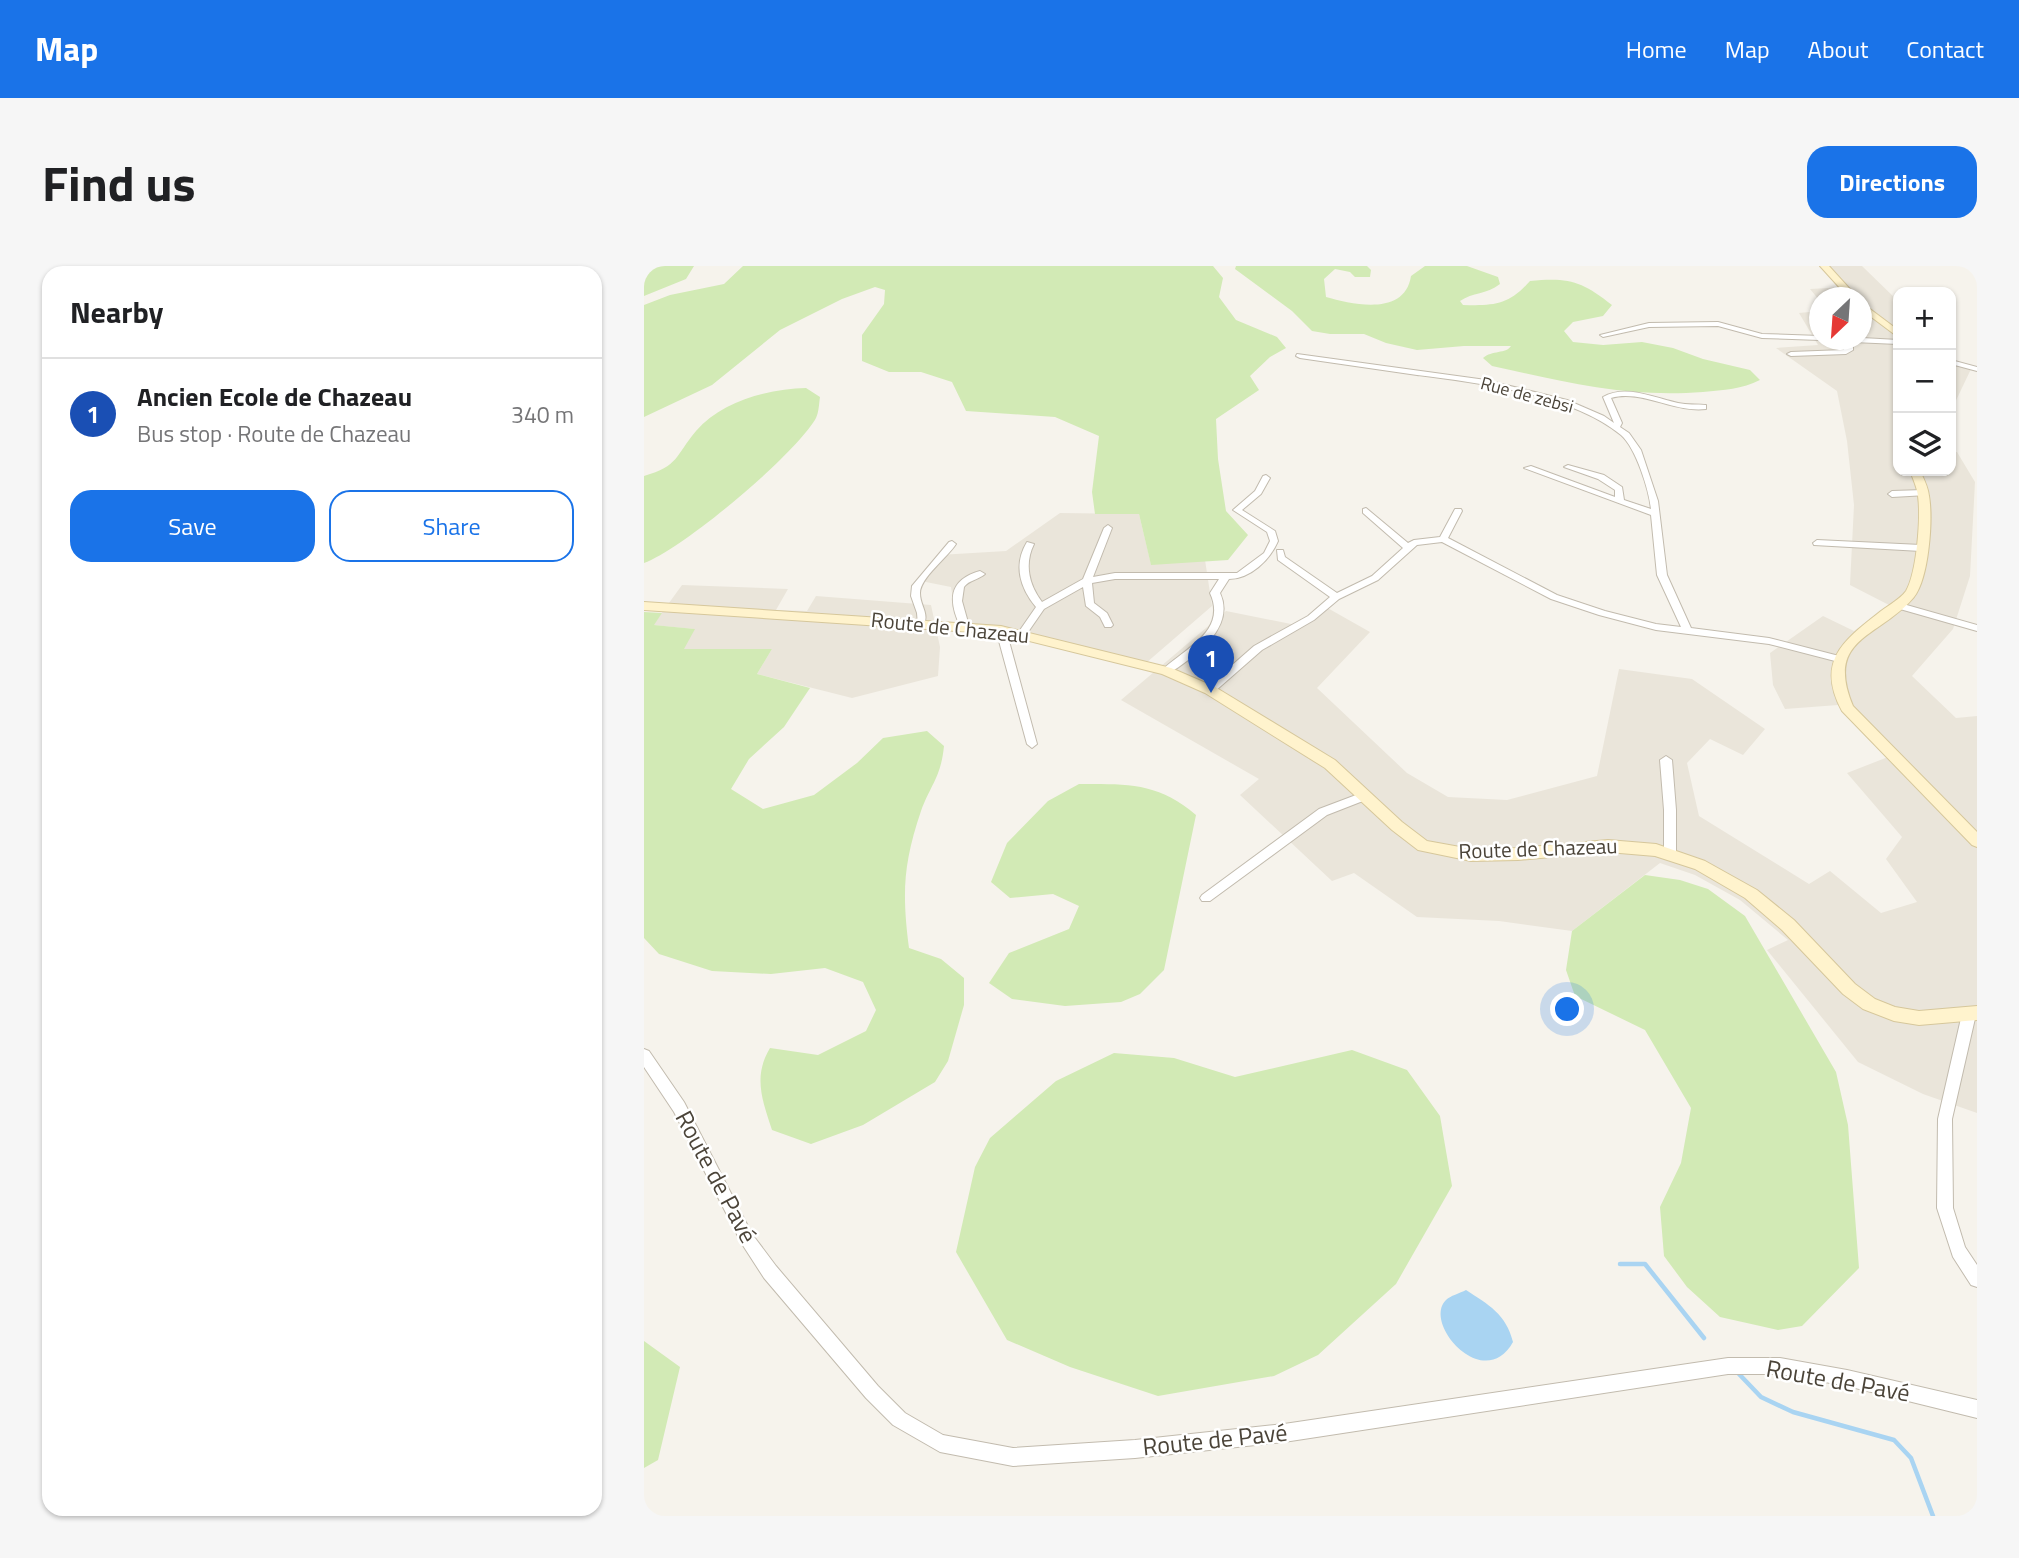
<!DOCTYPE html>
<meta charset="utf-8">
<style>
body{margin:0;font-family:"Titillium Web",sans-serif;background:#f6f6f6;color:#202124}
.controls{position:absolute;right:21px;top:21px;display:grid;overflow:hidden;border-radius:14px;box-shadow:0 2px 5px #0004}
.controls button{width:63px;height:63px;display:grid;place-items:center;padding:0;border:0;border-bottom:2px solid #e0e0e0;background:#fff;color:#202124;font:35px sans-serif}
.compass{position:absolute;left:1165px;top:21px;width:63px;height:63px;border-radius:50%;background:#fff;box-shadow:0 2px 5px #0004;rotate:205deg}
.you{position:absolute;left:924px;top:744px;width:24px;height:24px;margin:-18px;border:5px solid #fff;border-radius:50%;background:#1a73e8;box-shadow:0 0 0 10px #1a73e833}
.badge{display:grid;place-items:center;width:46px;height:46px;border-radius:50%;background:#1a73e8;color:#fff;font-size:23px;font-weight:700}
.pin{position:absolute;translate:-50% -58px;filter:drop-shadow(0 2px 4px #0008)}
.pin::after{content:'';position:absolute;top:37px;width:24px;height:21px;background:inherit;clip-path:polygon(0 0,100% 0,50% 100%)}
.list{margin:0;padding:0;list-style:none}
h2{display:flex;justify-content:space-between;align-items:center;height:91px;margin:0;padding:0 28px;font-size:30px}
h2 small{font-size:23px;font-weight:400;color:#757577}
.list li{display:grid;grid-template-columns:46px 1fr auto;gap:21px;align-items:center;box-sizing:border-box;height:112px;padding:0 28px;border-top:2px solid #e0e0e0}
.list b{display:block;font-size:26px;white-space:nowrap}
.list p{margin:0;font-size:23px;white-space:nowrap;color:#757577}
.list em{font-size:23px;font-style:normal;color:#757577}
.actions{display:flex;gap:14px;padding:21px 28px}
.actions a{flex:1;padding:16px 0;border:2px solid #1a73e8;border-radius:21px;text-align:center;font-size:24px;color:#1a73e8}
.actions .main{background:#1a73e8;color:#fff}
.icon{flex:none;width:38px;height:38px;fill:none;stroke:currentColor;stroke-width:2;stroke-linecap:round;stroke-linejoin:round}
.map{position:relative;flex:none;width:1333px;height:1250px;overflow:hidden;border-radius:21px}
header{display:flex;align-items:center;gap:42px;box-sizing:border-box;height:98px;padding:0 35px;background:#1a73e8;color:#fff}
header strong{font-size:33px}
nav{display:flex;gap:38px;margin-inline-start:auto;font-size:24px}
.intro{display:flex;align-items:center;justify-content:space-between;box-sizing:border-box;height:168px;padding:0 42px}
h1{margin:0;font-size:49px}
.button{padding:18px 32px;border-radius:21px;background:#1a73e8;color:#fff;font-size:24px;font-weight:700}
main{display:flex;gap:42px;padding:0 42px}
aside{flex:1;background:#fff;border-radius:21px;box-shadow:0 2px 5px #0004}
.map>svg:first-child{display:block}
.residential{fill:#eae5da}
.green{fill:#d2eab5}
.water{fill:#a9d4f2}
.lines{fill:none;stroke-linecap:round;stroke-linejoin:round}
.stream{stroke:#a9d4f2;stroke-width:4.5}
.street-casing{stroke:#c2bbae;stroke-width:2}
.secondary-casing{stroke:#d6c79b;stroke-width:2}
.street{fill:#fff;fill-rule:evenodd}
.secondary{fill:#fff3cd;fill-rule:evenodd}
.labels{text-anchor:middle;stroke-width:5;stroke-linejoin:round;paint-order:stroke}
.far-street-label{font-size:18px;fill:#4b4439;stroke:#fff}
.street-label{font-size:21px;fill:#4b4439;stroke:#fff}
.near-street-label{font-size:24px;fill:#4b4439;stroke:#fff}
</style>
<header>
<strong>Map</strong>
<nav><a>Home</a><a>Map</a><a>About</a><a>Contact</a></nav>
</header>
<div class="intro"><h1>Find us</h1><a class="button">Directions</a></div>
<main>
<aside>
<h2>Nearby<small></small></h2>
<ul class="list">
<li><span class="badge" style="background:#1a4fb4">1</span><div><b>Ancien Ecole de Chazeau</b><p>Bus stop · Route de Chazeau</p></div><em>340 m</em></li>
</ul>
<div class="actions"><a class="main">Save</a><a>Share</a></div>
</aside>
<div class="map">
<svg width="1333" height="1250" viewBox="0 0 1333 1250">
<rect width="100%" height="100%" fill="#f6f3ec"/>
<!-- residential -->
<path class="residential" d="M1183 0H1218L1254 35V205H1307V186H1313L1331 216 1326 310 1309 363 1268 410 1312 452 1333 450V847L1279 828 1214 796 1123 684 1144 674 1096 634 1051 609 1016 597 928 665 855 655 773 651 710 607 688 615 596 529 615 513 477 434 582 345 652 359 680 340 726 366 673 422 763 507 804 531 863 534 953 510 975 403 1048 413 1121 463 1099 489 1066 473 1043 497 1055 550 1165 618 1186 605 1237 647 1273 636 1242 593 1258 571 1203 507 1244 491 1194 439 1141 443 1129 419 1126 387 1179 350 1210 365 1245 339 1206 319 1210 239 1203 175 1193 125 1132 82 1174 79 1155 47 1175 45 1176 74H1218V32H1176L1175 34 1166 23 1203 21Z
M1307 98 1327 103 1307 145Z
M416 247 495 248 507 298 561 294 568 340 502 397 356 360 313 358 307 321 277 315 295 289 362 285Z
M38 319 144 323 132 344 163 345 172 330 287 339 296 381 294 410 208 432 113 408 128 383H39L50 363 9 359Z"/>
<!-- green -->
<path class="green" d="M0 0H50L42 13 0 30Z
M99 0H569L579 12 575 31 592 54 633 71 642 82 626 91 606 110 615 124 572 153 574 193 582 245 604 269 584 294 507 299 495 248H451L448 226 455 170 411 151 322 145 308 116 277 106H245L218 95V69L240 38 241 24 231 21 198 33 136 64 68 119 0 151V39L26 29 80 18Z
M592 0H723L727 4 726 11H711L706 6 691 3 680 13 682 31C710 39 761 50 767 10L781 0H823L854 11 856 18C842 29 829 26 816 35L819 39C850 40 865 39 886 15 924 11 938 15 968 39L959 50 929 56 920 65 929 76 959 79 998 76 1029 82 1059 93 1106 104 1116 114C1098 123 1080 124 1059 126 982 132 922 116 848 100L839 92C848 84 862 88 867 80H820L773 84 742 77 720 68H686L668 65 648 45 591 3Z
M162 122 176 131C175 137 175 146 172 152 152 188 39 283 0 297V210C35 200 31 190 52 165 78 135 124 123 162 122Z
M0 346 18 347 10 359 51 363 40 383H128L113 408 166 422 140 461 105 493 87 523 119 543 170 529 213 497 239 472 283 465 300 480C297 511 287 518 277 545 259 598 258 628 265 682L297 693 320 712V739L304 795 291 816 219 859 167 878 128 864C118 834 109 810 126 782L174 789 222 765 232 744 219 716 181 702 127 708 68 705 15 688 0 672Z
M435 518C482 518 514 516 552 549L520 704 496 728 477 736 421 740 368 733 345 717 365 687 425 663 435 640 409 628 366 632 347 616 363 577 404 535Z
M1001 609 1036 614 1064 623 1101 650 1192 806 1204 859 1215 1002 1158 1060 1134 1064 1076 1051 1043 1021 1020 990 1016 941 1037 897 1047 842 1001 764 931 730 922 704 928 665Z
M708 784 763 804 796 850 808 920 752 1018 674 1089 630 1110 514 1130 426 1101 363 1074 312 986 331 901 346 872 412 815 470 787 530 792 591 811Z
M0 1075 36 1101 14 1194 0 1202Z"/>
<!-- water -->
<path class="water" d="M822 1024C845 1039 862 1048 869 1076 840 1128 778 1057 802 1034 806 1030 816 1027 822 1024Z"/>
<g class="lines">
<!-- stream -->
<path class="stream" d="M976 998H1001L1060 1072
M1095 1108 1117 1131 1149 1146 1250 1174 1267 1192 1289 1250"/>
<!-- street casing -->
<g class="street-casing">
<path id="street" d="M1074 56 1118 68 1176 70V74H1178H1176L1118 72 1074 60 1005 61 959 71 956 69 1005 57Z
M1218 72 1254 74V78L1209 76V84L1202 88 1147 90 1143 88 1147 86 1200 84 1201 76 1200 74Z
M653 88 842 114 923 134 960 150 970 157 959 131C981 118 1011 132 1034 137 1043 139 1053 138 1062 139V143C1030 147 997 123 967 132L978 157 976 161 985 167 997 184 1014 235 1023 309 1047 362 1125 372 1199 391 1200 393 1195 396 1125 378 1012 364 955 349 907 333 798 276 773 279 734 314 695 333 670 354 618 384 570 426H562V422L610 380 664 350 686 331 634 294 633 284H639L641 291 693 327 728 310 759 282 719 247V243L722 242 764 277 770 274 796 271 811 243H817L818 245 804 272 913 329 961 345 1012 358 1037 361 1013 309 1007 249 880 202 887 200 971 231V224L954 213 920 201 924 199 960 209 978 221 980 234 1007 243C1005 224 992 182 977 169 927 128 836 117 773 109 734 103 695 98 656 92L652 90Z
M1307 94 1333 101V105L1307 98Z
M622 209 626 212 617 228 598 244 631 265 634 275C626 294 606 313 585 313L576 327C592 362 551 390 526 407L522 408 517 405C539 383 584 366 566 327L575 313H471L448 317 450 337 463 347 469 359 467 361H461L456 351 442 340 439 321 400 343 382 369H376L374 367 392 341C376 322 369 299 383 276L390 278C380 298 385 319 398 336L439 313 460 262 464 259 468 262 449 311 471 307H593L620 287 626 275 623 266 589 244 611 225 619 210Z
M1280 224 1284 227 1283 229 1248 231 1244 228 1248 225Z
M1173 274 1277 279 1282 282 1277 285 1170 279 1169 277Z
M308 275 312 278C304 291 276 312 276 327 276 340 285 346 280 359H274L273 347 267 330 268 320 305 276Z
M336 305 341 308C334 314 325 314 320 321L318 335 325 360 320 363 317 362C304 335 304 314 336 305Z
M1252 336 1333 359V365L1249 341V337Z
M357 361 362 364 393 478 388 482 383 478 352 364Z
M1022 490 1028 494 1032 544V588L1026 593 1020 588V544L1016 494Z
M720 526 724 527 726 530 724 533 683 549 566 635H558L556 632 558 629 675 543Z
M1325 742 1330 744 1332 748 1308 853 1309 942 1321 981 1333 999V1021L1327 1019 1309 991 1293 942 1294 853 1318 748 1320 744Z
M0 783 5 785 40 836 108 968 132 1000 234 1120 261 1147 299 1169 369 1182 491 1174 640 1158 1084 1092H1136L1203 1104 1333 1134V1152L1203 1120 1136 1108H1084L640 1176 491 1192 369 1200 296 1186 249 1159 222 1132 120 1012 98 978 30 846 0 801Z"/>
</g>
<!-- secondary casing -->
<g class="secondary-casing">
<path id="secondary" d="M1176 0H1185L1214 32H1205Z
M1218 37 1254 64V71L1218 44Z
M1266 205H1276C1280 213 1284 221 1285 230 1289 253 1285 312 1270 331 1236 372 1180 371 1209 440L1333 566V581L1328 579 1198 445C1171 395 1200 374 1237 345 1245 339 1256 333 1262 325 1273 306 1277 251 1274 230 1273 221 1269 213 1266 205Z
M0 336 357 360 527 402 571 421 691 494 758 556 783 575 827 583 874 582 964 574 1012 578 1061 595 1113 624 1150 654 1211 718 1231 733 1251 741 1275 745 1333 740V754L1275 759 1250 755 1219 743 1199 728 1138 664 1101 632 1051 603 1011 590 964 586 874 594 827 595 774 584 748 564 681 502 561 427 518 408 357 368 0 344Z"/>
</g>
<!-- street -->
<use href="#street" class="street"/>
<!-- secondary -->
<use href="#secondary" class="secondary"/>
</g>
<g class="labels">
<!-- far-street labels -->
<g class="far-street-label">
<text transform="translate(883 129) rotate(15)" y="6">Rue de zebsi</text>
</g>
<!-- street labels -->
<g class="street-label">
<text transform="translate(306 362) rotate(6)" y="7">Route de Chazeau</text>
<text transform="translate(894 583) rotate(-2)" y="7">Route de Chazeau</text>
</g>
<!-- near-street labels -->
<g class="near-street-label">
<text transform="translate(72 911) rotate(62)" y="8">Route de Pavé</text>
<text transform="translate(1194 1115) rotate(10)" y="8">Route de Pavé</text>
<text transform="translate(571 1174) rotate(-6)" y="8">Route de Pavé</text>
</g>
</g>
</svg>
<div class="controls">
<button>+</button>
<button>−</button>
<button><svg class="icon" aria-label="layers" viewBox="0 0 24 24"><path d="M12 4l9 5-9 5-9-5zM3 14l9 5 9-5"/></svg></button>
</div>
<svg class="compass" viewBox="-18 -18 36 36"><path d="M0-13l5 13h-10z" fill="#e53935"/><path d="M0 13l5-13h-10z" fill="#757577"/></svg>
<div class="you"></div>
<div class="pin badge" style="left:567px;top:427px;background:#1a4fb4">1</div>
</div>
</main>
